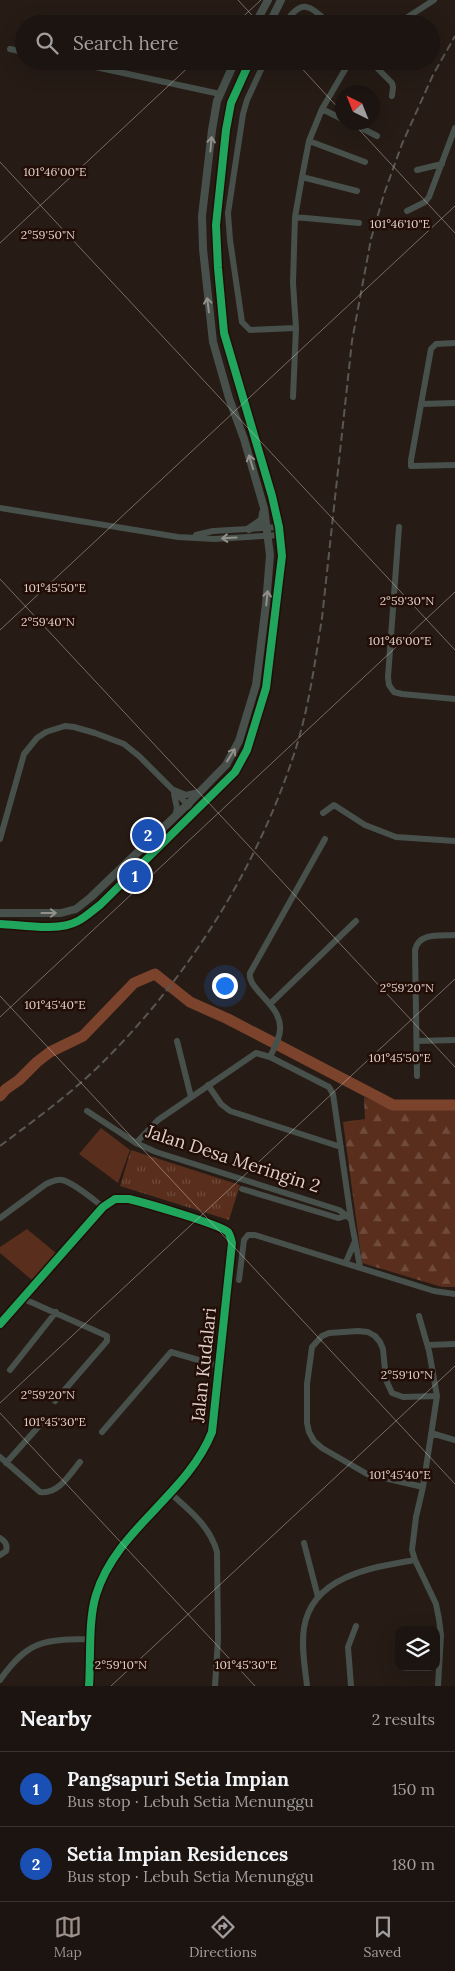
<!DOCTYPE html>
<meta charset="utf-8">
<style>
body{margin:0;font-family:Lora,serif;background:#251d19;color:#f1f3f6}
.controls{position:absolute;right:15px;bottom:15px;display:grid;overflow:hidden;border-radius:10px;box-shadow:0 5px 20px #0002}
.controls button{width:45px;height:45px;display:grid;place-items:center;padding:0;border:0;border-bottom:1px solid #3a3330;background:#1c1410;color:#f1f3f6;font:25px sans-serif}
.compass{position:absolute;left:335px;top:85px;width:45px;height:45px;border-radius:50%;background:#1c1410;box-shadow:0 5px 20px #0002;rotate:317deg}
.you{position:absolute;left:224px;top:985px;width:18px;height:18px;margin:-12px;border:4px solid #fff;border-radius:50%;background:#1a73e8;box-shadow:0 0 0 8px #1a73e833}
.badge{display:grid;place-items:center;width:32px;height:32px;border-radius:50%;background:#9e918b;color:#fff;font-size:16px;font-weight:700}
.pin{position:absolute;translate:-50% -50%;border:2px solid #fff;box-shadow:0 1px 5px #0006}
.list{margin:0;padding:0;list-style:none}
h2{display:flex;justify-content:space-between;align-items:center;height:65px;margin:0;padding:0 20px;font-size:21px}
h2 small{font-size:16px;font-weight:400;color:#a09e9f}
.list li{display:grid;grid-template-columns:32px 1fr auto;gap:15px;align-items:center;box-sizing:border-box;height:75px;padding:0 20px;border-top:1px solid #3a3330}
.list b{display:block;font-size:19px;white-space:nowrap}
.list p{margin:0;font-size:16px;white-space:nowrap;color:#a09e9f}
.list em{font-size:16px;font-style:normal;color:#a09e9f}
.icon{flex:none;width:28px;height:28px;fill:none;stroke:currentColor;stroke-width:2;stroke-linecap:round;stroke-linejoin:round}
.map{position:relative;flex:none;width:455px;height:1686px;overflow:hidden}
.search{position:absolute;background:#1c1410;box-shadow:0 5px 20px #0002;left:15px;right:15px;top:15px;height:55px;display:flex;align-items:center;gap:12px;box-sizing:border-box;padding:0 18px;border-radius:28px;color:#a09e9f;font-size:19px}
.sheet{height:215px;background:#1c1410}
nav{display:flex;justify-content:space-around;align-items:center;box-sizing:border-box;height:70px;border-top:1px solid #3a3330;background:#1c1410;font-size:14px;color:#a09e9f}
nav a{display:grid;justify-items:center;gap:2px}
nav .on{color:#9e918b}
.map>svg:first-child{display:block}
.grass{fill:url(#grass-tufts)}
.forest{fill:url(#forest-firs)}
.green{fill:#592e1c}
.lines{fill:none;stroke-linecap:round;stroke-linejoin:round}
.river{stroke:#7c432c;stroke-width:11}
.minor{stroke:#47504b;stroke-width:6}
.tertiary{stroke:#47504b;stroke-width:8}
.rail{stroke:#595753;stroke-width:2;stroke-dasharray:8 4;stroke-linecap:butt}
.cycleway-casing{stroke:#220e07;stroke-width:11}
.cycleway{stroke:#20a55d;stroke-width:8}
.oneway{stroke:#93908a}
.ticks{fill:none;stroke:#dfd0ca;stroke-width:1;stroke-opacity:0.45}
.labels{text-anchor:middle;stroke-width:5;stroke-linejoin:round;paint-order:stroke}
.street-label{font-size:18px;fill:#dfd0ca;stroke:#220e07}
.ticks-label{font-size:12px;text-anchor:middle;fill:#dfd0ca;stroke:#220e07;stroke-width:5;stroke-linejoin:round;paint-order:stroke}
</style>
<div class="map">
<svg width="455" height="1686" viewBox="0 0 455 1686">
<defs>
<pattern id="grass-tufts" width="24" height="20" patternUnits="userSpaceOnUse" patternTransform="scale(1.25)"><rect width="24" height="20" fill="#592e1c"/><path d="M3 7l-1-3M5 7V3M7 7l1-3M15 17l-1-3M17 17v-4M19 17l1-3" fill="none" stroke="#704b3c"/></pattern>
<pattern id="forest-firs" width="22" height="20" patternUnits="userSpaceOnUse" patternTransform="scale(1.25)"><rect width="22" height="20" fill="#592e1c"/><path d="M5 1l3.5 6h-7zM16 11l3.5 6h-7z" fill="#704b3c"/></pattern>
</defs>
<rect width="100%" height="100%" fill="#261b15"/>
<!-- grass -->
<path class="grass" d="M131 1150 240 1185 229 1220 120 1186Z"/>
<!-- forest -->
<path class="forest" d="M364 1097 395 1110H455V1287H442L362 1263 343 1122 365 1119Z"/>
<!-- green -->
<path class="green" d="M101 1128 130 1150 118 1183 79 1154Z
M27 1229 56 1253 32 1280 0 1253V1247Z"/>
<g class="lines">
<!-- river -->
<path class="river" d="M0 1096 6 1089 19 1080 37 1062 50 1052 83 1036 134 983 155 974 190 1002 228 1019 393 1105H455"/>
<!-- minor -->
<path class="minor" d="M284 24C302 0 306 2 330 24
M397 24 434 0
M10 49 24 52
M68 61 220 94
M265 61 247 100 243 114 228 213 230 240 242 322 250 330 296 328
M370 61 392 83 393 87 392 96
M322 109 342 119
M350 122 377 136
M309 141 365 162
M417 170 442 164
M302 177 357 191
M407 211 425 202 429 197 455 128
M295 217 359 223
M455 343 436 344 431 349 411 460V466L455 465
M293 397 296 328 293 283 295 217 302 177 309 141 322 109 350 61
M421 404 455 403
M0 508 178 537 214 539 280 535
M399 527 388 677 389 685 394 692 402 694 455 699
M196 535 213 531 279 527
M174 790 186 795 199 792
M174 794 177 808 175 816
M323 813 334 805 365 825 396 837 455 841
M0 839 24 754 37 738 46 732 65 726 74 727 95 733 124 744 139 756 195 812
M271 1003 356 921
M177 1041 191 1097
M417 1041 455 1040
M270 1057C274 1048 281 1037 280 1027 280 1004 247 989 250 973L325 839
M417 1076 415 950C419 932 440 936 455 935
M208 1085 221 1104 230 1111 341 1147
M87 1111 136 1143 156 1152 339 1210 351 1219
M136 1143 158 1120 256 1053 270 1057 329 1087 333 1094 351 1219 360 1267
M242 1189 338 1218 345 1216
M0 1218 46 1184C51 1182 57 1179 62 1180 73 1182 94 1200 103 1207
M346 1262 355 1241
M239 1280 244 1240 248 1235H255L434 1291 455 1294
M24 1299 107 1336V1341L55 1401
M419 1316 429 1351 437 1396 423 1487 416 1517 412 1550 415 1560 436 1604 439 1619 441 1635 438 1686
M0 1324 103 1207 115 1199H129C145 1203 219 1224 228 1232 230 1235 231 1239 232 1243L212 1432C187 1495 116 1529 96 1595 88 1620 91 1659 89 1686
M428 1345 455 1344
M10 1370 56 1312
M102 1432 171 1352 219 1366
M431 1433 455 1440
M0 1457 40 1492C58 1495 70 1474 80 1462
M6 1463 40 1425
M423 1487 367 1474 322 1448 314 1441 309 1432 307 1423V1384L312 1347 322 1336 329 1333 358 1331 368 1332 375 1336 380 1342 383 1349 386 1380 392 1393 403 1397 437 1396
M170 1493C189 1510 210 1526 217 1552L218 1640 215 1686
M0 1538C5 1541 8 1545 6 1551L0 1555
M304 1543 318 1597
M0 1680C29 1639 44 1640 92 1639
M307 1686C305 1667 301 1647 304 1628 312 1576 373 1567 415 1560
M351 1686 348 1647 356 1626"/>
<!-- tertiary -->
<path class="tertiary" d="M255 24 268 0
M269 24 281 0
M249 529 262 520 263 513
M0 913H61L76 909 91 897 187 805 226 765 239 741 256 685 266 604 270 555 264 508 244 439 229 398 213 342 203 249 202 216 212 130 217 101 235 61
M0 924C23 925 58 932 78 921 86 917 93 910 100 905L235 772 247 750 266 688 282 556 279 527 272 496 224 333 218 268 216 225 226 130 231 103 250 61"/>
<!-- rail -->
<path class="rail" d="M0 1146C33 1121 68 1096 98 1067 187 980 258 868 296 748 309 706 315 662 322 618L352 341 371 239 384 194 402 144 433 75 455 36"/>
<!-- cycleway casing -->
<g class="cycleway-casing">
<path id="cycleway" d="M0 924C23 925 58 932 78 921 86 917 93 910 100 905L235 772 247 750 266 688 282 556 279 527 272 496 224 333 218 268 216 225 226 130 231 103 250 61
M0 1324 103 1207 115 1199H129C145 1203 219 1224 228 1232 230 1235 231 1239 232 1243L212 1432C187 1495 116 1529 96 1595 88 1620 91 1659 89 1686"/>
</g>
<!-- cycleway -->
<use href="#cycleway" class="cycleway"/>
</g>
<!-- one-way arrows -->
<defs><path id="oneway-shaft" d="M-6 0H5M1.5-3L5.5 0L1.5 3" fill="none" stroke-width="1.6" stroke-linecap="round" stroke-linejoin="round" transform="scale(1.25)"/></defs>
<g class="oneway">
<use href="#oneway-shaft" transform="translate(211 144) rotate(-85)"/>
<use href="#oneway-shaft" transform="translate(208 305) rotate(-97)"/>
<use href="#oneway-shaft" transform="translate(251 462) rotate(-107)"/>
<use href="#oneway-shaft" transform="translate(229 538) rotate(177)"/>
<use href="#oneway-shaft" transform="translate(267 598) rotate(-84)"/>
<use href="#oneway-shaft" transform="translate(231 755) rotate(-58)"/>
<use href="#oneway-shaft" transform="translate(49 913)"/>
</g>
<!-- ticks -->
<path class="ticks" d="M238 0 260 24M235 24 261 0M295 61 342 112M352 122 455 233M0 162 455 650M0 243 195 61M0 579 455 1067M0 630 455 206M0 996 455 1484M0 1017 455 592M0 1403 455 979M0 1413 255 1686M111 1686 455 1366"/>
<g class="labels">
<!-- street labels -->
<g class="street-label">
<text transform="translate(233 1159) rotate(18)" y="6">Jalan Desa Meringin 2</text>
<text transform="translate(204 1365) rotate(-84)" y="6">Jalan Kudalari</text>
</g>
</g>
<g class="ticks-label">
<text x="55" y="176">101°46'00"E</text>
<text x="400" y="228">101°46'10"E</text>
<text x="48" y="239">2°59'50"N</text>
<text x="55" y="592">101°45'50"E</text>
<text x="407" y="605">2°59'30"N</text>
<text x="48" y="626">2°59'40"N</text>
<text x="400" y="645">101°46'00"E</text>
<text x="407" y="992">2°59'20"N</text>
<text x="55" y="1009">101°45'40"E</text>
<text x="400" y="1062">101°45'50"E</text>
<text x="407" y="1379">2°59'10"N</text>
<text x="48" y="1399">2°59'20"N</text>
<text x="55" y="1426">101°45'30"E</text>
<text x="400" y="1479">101°45'40"E</text>
<text x="246" y="1669">101°45'30"E</text>
<text x="121" y="1669">2°59'10"N</text>
</g>
</svg>
<div class="controls">
<button><svg class="icon" aria-label="layers" viewBox="0 0 24 24"><path d="M12 4l9 5-9 5-9-5zM3 14l9 5 9-5"/></svg></button>
</div>
<svg class="compass" viewBox="-18 -18 36 36"><path d="M0-13l5 13h-10z" fill="#e53935"/><path d="M0 13l5-13h-10z" fill="#a09e9f"/></svg>
<div class="you"></div>
<div class="pin badge" style="left:135px;top:876px;background:#1a4fb4">1</div>
<div class="pin badge" style="left:148px;top:835px;background:#1a4fb4">2</div>
<div class="search"><svg class="icon" aria-label="search" viewBox="0 0 24 24"><circle cx="10" cy="10" r="6"/><path d="M15 15l6 6"/></svg>Search here</div>
</div>
<section class="sheet">
<h2>Nearby<small>2 results</small></h2>
<ul class="list">
<li><span class="badge" style="background:#1a4fb4">1</span><div><b>Pangsapuri Setia Impian</b><p>Bus stop · Lebuh Setia Menunggu</p></div><em>150 m</em></li>
<li><span class="badge" style="background:#1a4fb4">2</span><div><b>Setia Impian Residences</b><p>Bus stop · Lebuh Setia Menunggu</p></div><em>180 m</em></li>
</ul>
</section>
<nav>
<a class="on"><svg class="icon" aria-label="map" viewBox="0 0 24 24"><path d="M3 6l6-2 6 2 6-2v14l-6 2-6-2-6 2zM9 4v14M15 6v14"/></svg>Map</a>
<a><svg class="icon" aria-label="directions" viewBox="0 0 24 24"><path d="M12 3l9 9-9 9-9-9zM9 14v-3h6M13 9l2 2-2 2"/></svg>Directions</a>
<a><svg class="icon" aria-label="saved" viewBox="0 0 24 24"><path d="M7 4h10v16l-5-4-5 4z"/></svg>Saved</a>
</nav>
